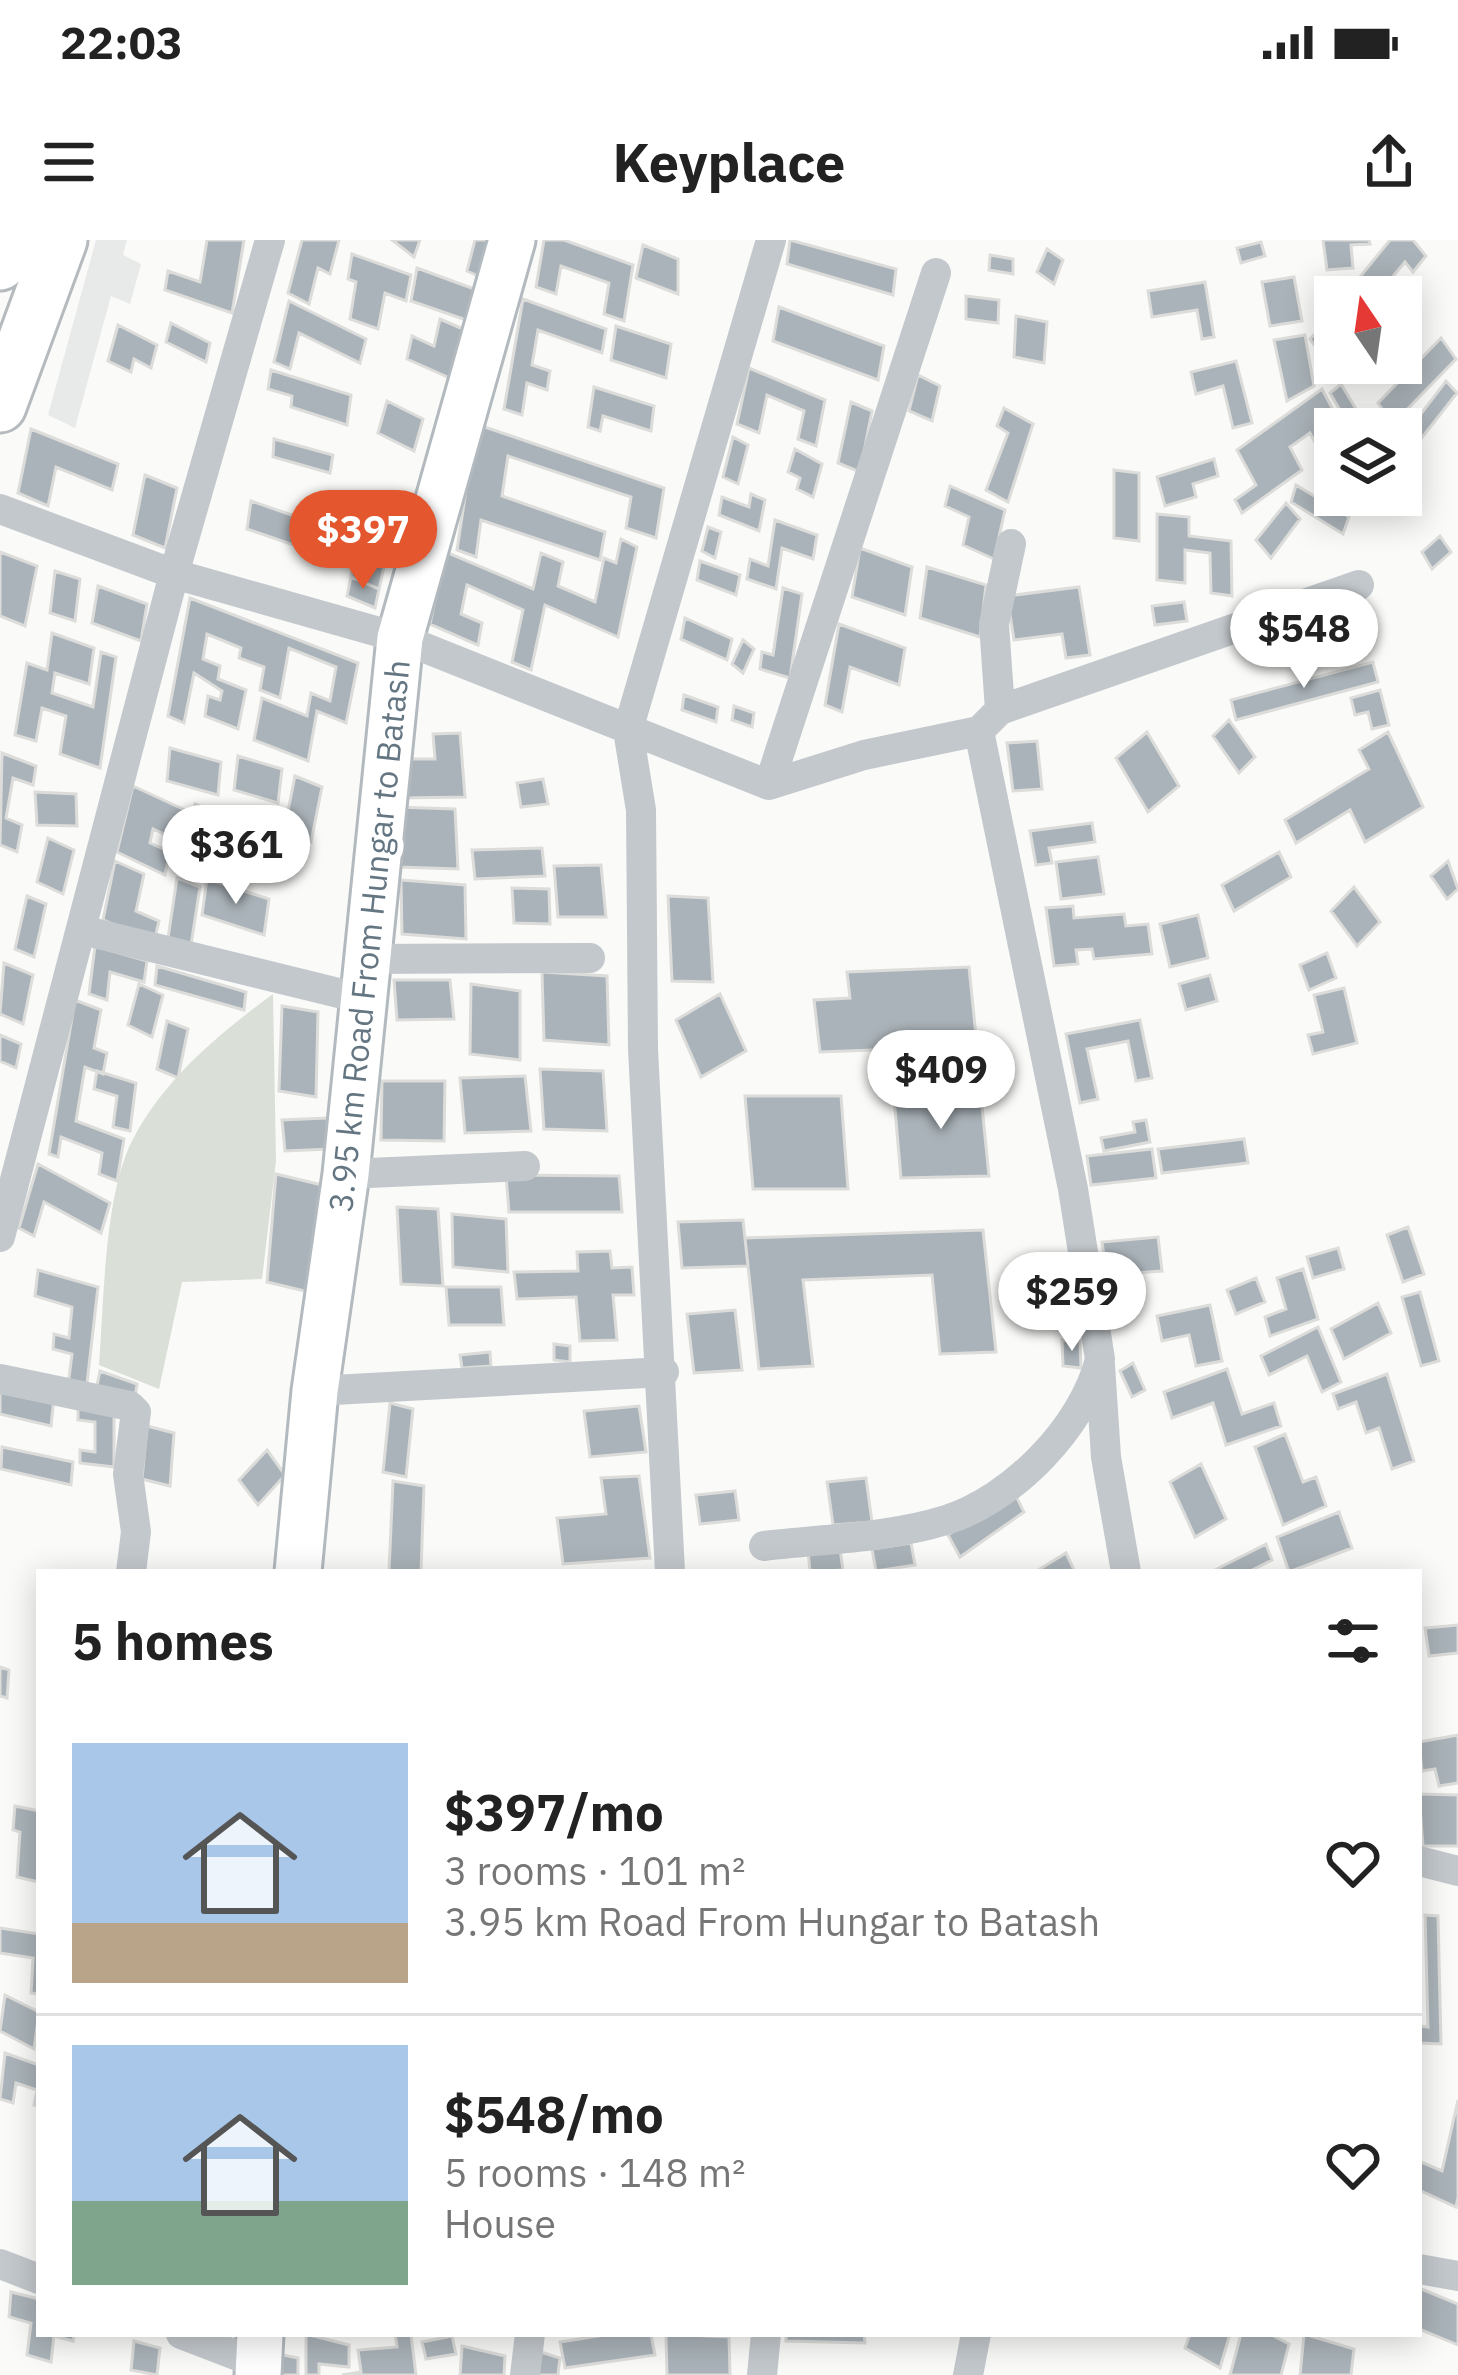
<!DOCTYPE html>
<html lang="en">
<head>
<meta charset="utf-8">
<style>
	body { margin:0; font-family:"IBM Plex Sans",sans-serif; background:#f6f6f6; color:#222; height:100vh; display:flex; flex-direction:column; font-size:45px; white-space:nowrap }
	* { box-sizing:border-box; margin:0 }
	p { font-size:39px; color:#767676 }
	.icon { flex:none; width:66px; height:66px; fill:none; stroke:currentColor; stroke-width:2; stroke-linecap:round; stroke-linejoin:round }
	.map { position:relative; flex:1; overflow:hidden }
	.panel { position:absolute; left:36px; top:1329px; width:1386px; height:768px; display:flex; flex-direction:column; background:#fff; border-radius:0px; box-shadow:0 6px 30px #0003 }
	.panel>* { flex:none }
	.needle { width:78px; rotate:347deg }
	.tools { position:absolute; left:1314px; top:36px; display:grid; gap:24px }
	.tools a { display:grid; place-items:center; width:108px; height:108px; border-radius:0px; background:#fff; box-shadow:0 6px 30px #0003; font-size:60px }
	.price { position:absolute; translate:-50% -102px; padding:0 27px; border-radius:42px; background:#fff; color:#222; font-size:39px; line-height:78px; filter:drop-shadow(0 3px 6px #0008) }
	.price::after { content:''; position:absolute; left:50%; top:72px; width:36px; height:27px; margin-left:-18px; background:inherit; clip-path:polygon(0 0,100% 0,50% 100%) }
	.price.selected { background:#e4572e; color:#fff }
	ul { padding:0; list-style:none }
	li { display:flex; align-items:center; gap:36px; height:300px; padding:0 36px }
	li+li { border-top:3px solid #e0e0e0 }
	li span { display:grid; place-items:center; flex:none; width:336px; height:240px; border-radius:0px; color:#555 }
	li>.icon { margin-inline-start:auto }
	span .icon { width:144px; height:144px; fill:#fffc; stroke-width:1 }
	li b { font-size:51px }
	h2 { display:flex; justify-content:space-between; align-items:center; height:144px; padding:0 36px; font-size:51px }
	.status { display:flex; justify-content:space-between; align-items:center; height:84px; padding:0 60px; background:#fff; direction:ltr }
	.status svg { height:33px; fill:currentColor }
	header { display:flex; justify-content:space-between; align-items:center; height:156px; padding:0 36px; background:#fff; font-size:54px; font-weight:800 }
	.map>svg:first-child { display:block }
	.built { fill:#e8e9e9 }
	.green { fill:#dadfd7 }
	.building { fill:#aab3b9; stroke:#dcdcda; stroke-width:3 }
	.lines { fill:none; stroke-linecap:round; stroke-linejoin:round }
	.secondary-casing { stroke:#b3babf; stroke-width:51 }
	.primary-casing { stroke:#b5babe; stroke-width:57 }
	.street { stroke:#c3c8cc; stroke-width:30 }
	.secondary { stroke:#fff; stroke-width:45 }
	.primary { stroke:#fff; stroke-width:51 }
	.labels { text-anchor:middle; stroke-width:12; stroke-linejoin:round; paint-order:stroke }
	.street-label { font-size:33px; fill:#657683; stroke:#fff }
</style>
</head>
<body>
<div class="status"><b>22:03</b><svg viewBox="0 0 49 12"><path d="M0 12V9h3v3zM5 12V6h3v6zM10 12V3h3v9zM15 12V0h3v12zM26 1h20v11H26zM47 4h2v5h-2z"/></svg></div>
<header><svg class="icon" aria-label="menu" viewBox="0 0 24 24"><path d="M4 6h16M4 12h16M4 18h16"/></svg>Keyplace<svg class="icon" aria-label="share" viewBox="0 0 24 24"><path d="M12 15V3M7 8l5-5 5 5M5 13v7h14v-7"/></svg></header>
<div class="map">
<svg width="1458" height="2135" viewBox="0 0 1458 2135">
	<rect width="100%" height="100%" fill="#fafaf8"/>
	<path class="built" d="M96 0H127L123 15 141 24 130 64 111 56 75 188 48 175Z"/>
	<path class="green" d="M273 754 276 921 262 1039 182 1042 159 1149 99 1125C104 1062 104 954 133 899 165 838 219 794 273 754Z"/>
	<path class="building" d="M207 0H244L232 73 165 50 168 31 200 42Z
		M302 0H339L330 34 318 28 309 64 288 53Z
		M392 0H420L414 17Z
		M475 0H496L487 40 467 31Z
		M544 0H564L633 25 624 81 604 74 609 43 561 26 556 54 536 47Z
		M790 0 896 29 893 55 787 24Z
		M1323 0H1369L1370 4 1351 5 1353 28 1327 30Z
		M1390 0H1413L1426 16 1413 32 1405 22 1376 57H1367L1355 43Z
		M1261 2 1265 16 1241 23 1237 8Z
		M643 5 678 19V54L636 38Z
		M1047 9 1063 20 1054 44 1037 32Z
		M352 14 411 35 406 61 385 53 378 89 350 79 356 42 348 39Z
		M990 15 1013 19V34L989 30Z
		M417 28 477 50 472 82 411 61Z
		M1294 37 1302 81 1270 86 1262 42Z
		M1205 42 1214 97 1202 99 1197 70 1152 77 1148 51Z
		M966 56 999 60 998 83 966 79Z
		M523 59 606 89 602 113 538 90 532 125 550 131 547 150 527 143 522 175 504 169Z
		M289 61 366 99 360 123 299 93 290 129 274 122Z
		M779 67 884 106 878 140 773 101Z
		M1335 74V119L1328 125 1310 99Z
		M1016 76 1047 82 1044 123 1014 117Z
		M440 79 463 89 452 139 407 119 412 96 434 106Z
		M171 83 210 103 206 122 166 102Z
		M118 85 157 105 151 128 134 119 131 132 108 121Z
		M616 86 671 104 666 138 611 120Z
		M1305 95 1314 146 1287 161 1274 100Z
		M1441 98 1456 119 1393 184 1378 163Z
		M1236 121 1252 183 1233 188 1223 146 1196 154 1191 132Z
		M749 128 825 160 816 206 798 199 804 171 767 155 759 193 737 184Z
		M271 130 351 155 347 185 291 167 292 156 268 149Z
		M918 135 940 146 932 181 909 171Z
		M1446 141 1457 153 1409 214 1397 189 1404 180 1411 187Z
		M1341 144 1362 179 1351 189 1330 153Z
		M594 147 654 166 651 191 603 176 600 191 588 187Z
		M1322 149 1343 189H1335V199L1319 210 1310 193 1290 207 1302 230 1242 273 1235 260 1256 245 1237 210Z
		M387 161 423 179 414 211 378 193Z
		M851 162 872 171 860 232 838 223Z
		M1004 168 1033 184 1008 262 986 250 1008 193 997 186Z
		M476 184 664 248 656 298 626 288 631 257 508 216 502 256 605 292 600 320 481 280 476 317 457 310Z
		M31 189 118 224 112 250 56 227 48 266 18 253Z
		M733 197 748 205 738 244 723 237Z
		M274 199 333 215 330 233 273 217Z
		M795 209 822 224 813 257 797 249 800 238 788 232Z
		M1214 219 1218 236 1193 244 1196 257 1165 266 1157 237Z
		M1114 230 1139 233V301L1114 298Z
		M145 235 177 248 165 308 133 295Z
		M1296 245 1349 277 1343 294 1291 262Z
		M950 246 1005 270 994 319 963 305 969 277 945 266Z
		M751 254 765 260 759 291 719 275 722 257 749 267Z
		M251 261 315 283 311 311 247 289Z
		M1286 263 1300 279 1271 318 1256 300Z
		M1157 274 1189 277V296L1231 301 1232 356 1211 353 1210 313 1185 310V343L1157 340Z
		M775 280 817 295 813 319 782 308 776 349 747 339 750 319 768 326Z
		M327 284 389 305 379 349 351 337 352 326 323 316Z
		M708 287 721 292 715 318 702 311Z
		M1440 296 1451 312 1432 329 1422 312Z
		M621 299 637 307 618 397 545 365 531 430 512 422 523 370 467 345 461 374 482 383 478 405 430 384 446 312 533 349 541 313 563 322 558 346 595 362 604 318 616 323Z
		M860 308 912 327 905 375 852 357Z
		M0 312 37 326 25 386 0 376Z
		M700 321 740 335 736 355 697 340Z
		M927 327 986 345 980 397 920 378Z
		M55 331 80 339 75 381 50 373Z
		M351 337 379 349 375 368 347 356Z
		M98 346 147 364 141 401 92 383Z
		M1079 347 1090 415 1066 418 1062 394 1014 400 1007 356Z
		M783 348 802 354 790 438 760 429 762 412 773 415Z
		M190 358 358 423 346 483 317 471 308 521 254 500 262 458 307 476 311 453 330 461 336 427 289 408 280 458 260 450 264 427 239 418 241 408 207 394 203 419 220 426 218 439 246 450 238 489 205 476 208 456 220 460 222 451 194 433 184 483 168 476Z
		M1184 362 1187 381 1155 385 1152 366Z
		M685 378 732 399 727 420 681 399Z
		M839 384 905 408 899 445 850 427 842 472 825 465Z
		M52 393 94 408 89 444 55 433 52 453 93 467 101 412 116 417 100 528 60 514 66 476 42 468 36 501 15 495 27 423 47 430Z
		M743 400 754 409 743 433 732 424Z
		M1373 422 1378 442 1236 480 1231 460Z
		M1380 450 1389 485 1372 489 1368 472 1355 475 1351 458Z
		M684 455 718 467 716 482 682 470Z
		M734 466 754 473 752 487 732 480Z
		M1229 480 1255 517 1239 533 1213 496Z
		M1147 492 1179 546 1148 572 1116 518Z
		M1388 492 1423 567 1365 602 1350 570 1296 603 1285 580 1369 529 1359 510Z
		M460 493 465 557 402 558 398 519H435L433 494Z
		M1037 501 1042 549 1013 551 1007 503Z
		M170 508 221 522 218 555 167 541Z
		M2 513 36 526 33 545 13 538 6 578 22 585 17 612 0 605Z
		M238 516 282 529 278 563 234 550Z
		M295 536 322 547 311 602 284 591Z
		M543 539 548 564 521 567 517 543Z
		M133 546 187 571 179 601 153 589 150 603 170 612 165 635 117 612Z
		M35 552 76 554 77 586 37 585Z
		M195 564 281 598 275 626 214 602 206 642 182 633Z
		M395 567 455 569 458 629 399 627Z
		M1092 583 1095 602 1049 608 1052 623 1036 625 1030 591Z
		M48 598 74 610 63 654 37 642Z
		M542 608 545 636 475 639 472 610Z
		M1279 612 1291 637 1234 671 1222 645Z
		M1098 617 1104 654 1061 659 1056 622Z
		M115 621 144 634 136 671 159 681 154 702 103 680Z
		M1448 621 1458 649 1447 659 1431 636Z
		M601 625 606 677H558L554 626Z
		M177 638 200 647 191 705 168 698Z
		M207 639 269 659 264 695 202 675Z
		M401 640 465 645 466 699 402 694Z
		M1354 647 1380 682 1357 706 1331 671Z
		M512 648 549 649 550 684 514 683Z
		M27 656 46 664 34 717 15 709Z
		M668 656 708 658 713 742 672 741Z
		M1073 666 1074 678 1124 674 1126 686 1148 684 1152 714 1094 719 1092 709 1076 710 1078 724 1054 726 1046 668Z
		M1198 675 1208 718 1170 727 1160 684Z
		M95 706 147 721 144 742 110 732 107 760 89 754Z
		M1327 713 1336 738 1309 750 1300 725Z
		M4 723 33 735 23 784 0 774Z
		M157 726 246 752 244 770 155 745Z
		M969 727 977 806 820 812 814 760 850 758 847 732Z
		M542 732 607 736 609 805 544 800Z
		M1210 735 1217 761 1186 770 1179 744Z
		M394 740H450L454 779 397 780Z
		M139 744 163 755 152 797 128 785Z
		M471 744 520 751V820L470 814Z
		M1344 748 1357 803 1313 814 1308 795 1323 792 1314 755Z
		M720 754 746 811 701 837 676 780Z
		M75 760 101 770 94 808 107 813 103 834 85 827 76 881 124 899 117 941 99 934 102 913 61 897 58 917 49 914Z
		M282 766 318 772 316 857 279 851Z
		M1140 780 1152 838 1136 841 1128 801 1087 809 1098 859 1080 863 1066 794Z
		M167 781 188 789 178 838 157 829Z
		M0 795 21 804 16 828 0 821Z
		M540 829 603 831 607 891 544 889Z
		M97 831 136 843 130 891 113 887 117 856 94 849Z
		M525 836 531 891 465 893 460 838Z
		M382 841H445L444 901 381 900Z
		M980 846 989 936 901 938 893 847Z
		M745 856H841L848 949H753Z
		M327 878 330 909 285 911 282 880Z
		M1146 880 1150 902 1104 911 1101 898 1135 892 1133 882Z
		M1244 899 1248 923 1162 933 1158 909Z
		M1152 909 1156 938 1091 945 1087 916Z
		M38 924 110 963 101 993 44 962 34 996 19 988Z
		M276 934 322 945 313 1053 267 1042Z
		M506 935 619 936 622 972H509Z
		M397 967 438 969 443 1046 401 1044Z
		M452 974 506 979 508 1032 453 1027Z
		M743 980 748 1026 682 1028 678 982Z
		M1408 987 1424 1034 1403 1042 1387 995Z
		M983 990 996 1112 940 1114 932 1035 803 1040 813 1126 759 1129 745 998Z
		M1158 997 1162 1031 1107 1035 1102 1002Z
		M1338 1008 1344 1029 1313 1038 1307 1017Z
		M610 1011 612 1028 632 1027 634 1055H613L617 1100 580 1101 576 1057 517 1059 514 1032 578 1031 577 1012Z
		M1303 1029 1318 1079 1270 1096 1265 1077 1286 1069 1277 1038Z
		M38 1030 98 1047 86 1152 68 1146 72 1114 53 1109 54 1094 69 1098 72 1067 35 1056Z
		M1256 1038 1265 1062 1236 1074 1227 1050Z
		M446 1047H501L504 1085H449Z
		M1420 1052 1439 1121 1421 1126 1402 1057Z
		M1378 1063 1391 1093 1344 1119 1331 1089Z
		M1210 1065 1222 1121 1196 1126 1189 1095 1162 1101 1157 1076Z
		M735 1070 742 1130 694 1133 687 1074Z
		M1318 1087 1341 1142 1322 1152 1307 1116 1269 1135 1261 1116Z
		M1062 1100 1080 1101 1081 1128 1063 1126Z
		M554 1104 570 1106V1122L554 1120Z
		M490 1112 491 1126 462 1128 460 1115Z
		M1133 1123 1145 1150 1132 1157 1120 1131Z
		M1227 1129 1242 1174 1274 1163 1281 1186 1226 1205 1213 1163 1172 1178 1164 1152Z
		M100 1131 137 1144 134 1164 96 1151Z
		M1387 1134 1414 1221 1392 1229 1379 1188 1366 1193 1356 1162 1338 1169 1333 1154Z
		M0 1145 54 1158 51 1186 0 1174Z
		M390 1163 413 1169 406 1237 383 1232Z
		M78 1164 114 1168V1227L80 1223V1210L95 1212V1182L78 1180Z
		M639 1166 646 1212 590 1217 584 1171Z
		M147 1186 174 1193 170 1246 142 1239Z
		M1285 1194 1303 1242 1316 1237 1326 1266 1283 1285 1255 1207Z
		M2 1207 73 1222 71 1245 1 1229Z
		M267 1210 285 1235 258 1265 239 1240Z
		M1201 1224 1226 1279 1195 1297 1170 1242Z
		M639 1236 650 1318 563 1324 557 1278 606 1274 601 1238Z
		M866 1238 872 1282 833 1285 827 1242Z
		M393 1241 424 1246 421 1332H389Z
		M1013 1250 1024 1272 960 1317 948 1295Z
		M735 1251 739 1280 700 1284 696 1255Z
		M1339 1272 1352 1308 1289 1332 1277 1297Z
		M911 1303 915 1325 876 1331 872 1309Z
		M1266 1304 1272 1320 1248 1332H1211Z
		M840 1309 843 1330 810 1332 808 1311Z
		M1066 1313 1075 1332H1035Z
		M1458 1385V1413L1429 1416 1425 1388Z
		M0 1427 9 1430 7 1458 0 1456Z
		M1458 1495V1543L1439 1546 1435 1529 1422 1531 1419 1502Z
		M1419 1554 1458 1555V1606H1423Z
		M15 1566 39 1571V1642L17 1637 20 1592 13 1590Z
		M1425 1675 1438 1676 1441 1804 1419 1803V1786L1428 1787Z
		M0 1688 39 1694V1754L31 1753 33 1718 0 1713Z
		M5 1755 39 1772 34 1809 0 1791Z
		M5 1813 39 1825V1867L34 1865 37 1850 16 1843 13 1863 0 1859Z
		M1458 1860V1957L1456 1967 1419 1950V1921L1442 1931Z
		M1419 2048 1458 2064V2105L1419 2089Z
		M11 2052 39 2059V2094H74L73 2101 54 2096 51 2122 27 2115 31 2083 9 2077Z
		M306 2094 349 2105V2127L319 2124V2135H306Z
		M395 2094H411L416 2135H342L361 2132 358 2110 397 2107Z
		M611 2094H651L655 2115 565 2128 560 2102Z
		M666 2094 729 2097 730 2135H667Z
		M786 2094H864L865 2103 786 2101Z
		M1190 2094H1230L1220 2128 1185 2108Z
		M1241 2094H1270L1289 2104 1281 2135H1230Z
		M1304 2094 1354 2109 1351 2135H1300Z
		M452 2096 456 2114 426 2119 422 2102Z
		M134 2101 160 2108 157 2135 131 2130Z
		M462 2106 505 2116 504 2135H460Z
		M538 2111 560 2118 558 2135H536Z
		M274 2113 298 2118V2135H273Z"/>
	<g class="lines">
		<defs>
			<path id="secondary" d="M298 1332 315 1151 346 934 400 398 512 0
				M258 2135 260 2094"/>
			<path id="primary" d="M0 24 8 0
				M0 166 61 0"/>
		</defs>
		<use href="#secondary" class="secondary-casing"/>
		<use href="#primary" class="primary-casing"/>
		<path class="street" d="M0 269 174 334 400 398 769 545 864 515 979 491 1000 470 1359 345
			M1000 470 994 384 1011 304
			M769 545 936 33
			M82 690 363 759
			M364 719 590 718
			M346 934 525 926
			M0 997 174 334 270 0
			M1100 1125 1106 1217 1126 1332
			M0 1139 130 1166 136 1172 128 1234 136 1292 131 1332
			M315 1151 664 1132
			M764 1306C823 1299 888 1298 946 1280 1012 1260 1084 1186 1100 1119L1073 949 979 491
			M670 1332 643 809 641 570 628 490 771 0
			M1419 1621 1458 1631
			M0 2024 39 2039
			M1419 2029 1458 2036
			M181 2094 259 2124
			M525 2135 530 2094
			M762 2135 766 2094
			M968 2135 976 2094"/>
		<use href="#secondary" class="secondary"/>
		<use href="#primary" class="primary"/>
	</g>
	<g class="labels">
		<g class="street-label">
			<text transform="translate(369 696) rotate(-84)" y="12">3.95 km Road From Hungar to Batash</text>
		</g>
	</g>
</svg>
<div class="tools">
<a><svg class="needle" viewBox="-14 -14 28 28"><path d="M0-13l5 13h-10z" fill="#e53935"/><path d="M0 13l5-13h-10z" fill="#767676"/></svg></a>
<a><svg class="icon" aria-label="layers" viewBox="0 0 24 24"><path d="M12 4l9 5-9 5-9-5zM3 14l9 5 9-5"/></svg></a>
</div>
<b class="price selected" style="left:363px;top:352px">$397</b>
<b class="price" style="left:1304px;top:451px">$548</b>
<b class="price" style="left:236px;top:667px">$361</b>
<b class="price" style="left:941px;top:892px">$409</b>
<b class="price" style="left:1072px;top:1114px">$259</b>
<section class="panel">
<h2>5 homes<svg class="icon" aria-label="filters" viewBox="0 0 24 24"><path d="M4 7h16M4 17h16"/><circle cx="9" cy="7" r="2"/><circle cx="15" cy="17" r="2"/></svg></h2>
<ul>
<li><span style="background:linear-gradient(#a9c7e8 75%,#b9a48a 0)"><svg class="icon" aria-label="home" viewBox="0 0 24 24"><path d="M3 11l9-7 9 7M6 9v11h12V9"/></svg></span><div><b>$397/mo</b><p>3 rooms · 101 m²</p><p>3.95 km Road From Hungar to Batash</p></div><svg class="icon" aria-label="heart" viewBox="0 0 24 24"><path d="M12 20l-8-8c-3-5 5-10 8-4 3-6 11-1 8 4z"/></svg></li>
<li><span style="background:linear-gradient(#a9c7e8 65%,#7fa58c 0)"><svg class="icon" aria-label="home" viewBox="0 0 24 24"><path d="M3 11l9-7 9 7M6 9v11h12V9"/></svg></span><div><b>$548/mo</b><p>5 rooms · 148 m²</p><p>House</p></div><svg class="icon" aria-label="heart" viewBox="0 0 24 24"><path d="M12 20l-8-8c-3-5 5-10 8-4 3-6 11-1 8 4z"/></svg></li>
</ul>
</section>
</div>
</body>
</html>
